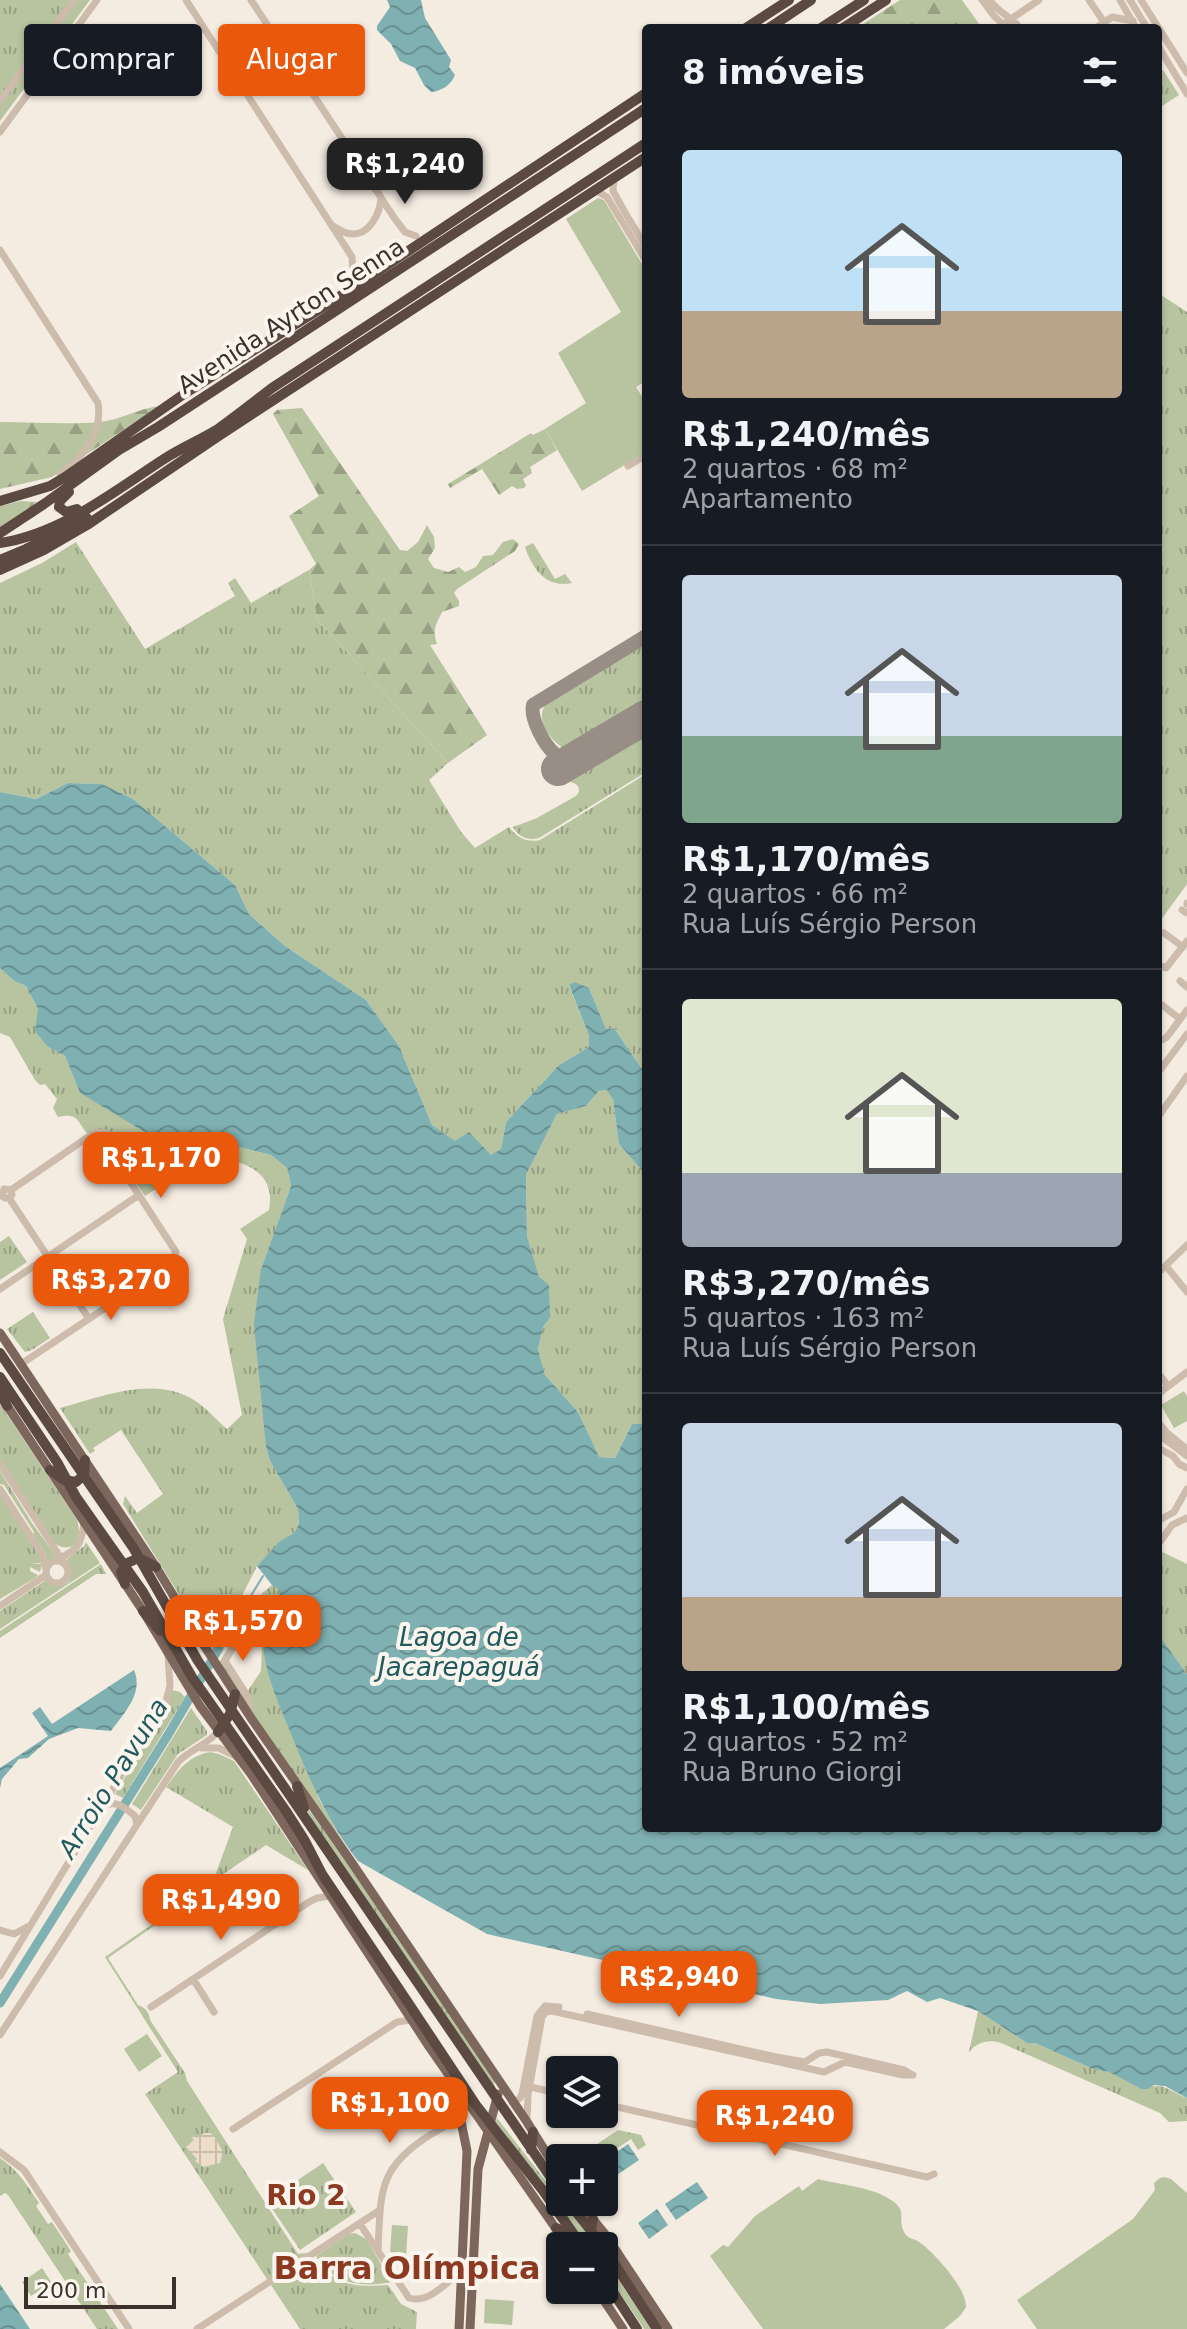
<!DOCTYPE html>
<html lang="pt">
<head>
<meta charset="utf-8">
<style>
	body { margin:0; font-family:"DejaVu Sans",sans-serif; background:#242831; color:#f1f3f6; height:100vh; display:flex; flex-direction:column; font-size:30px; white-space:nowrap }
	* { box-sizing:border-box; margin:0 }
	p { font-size:26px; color:#9ea1a6 }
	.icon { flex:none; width:44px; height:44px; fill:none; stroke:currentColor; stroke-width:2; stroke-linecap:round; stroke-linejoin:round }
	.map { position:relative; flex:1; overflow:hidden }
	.side { position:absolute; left:642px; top:24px; width:520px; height:1808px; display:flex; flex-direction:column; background:#171b24; border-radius:8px; box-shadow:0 2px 6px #0004 }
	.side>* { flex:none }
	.top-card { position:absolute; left:24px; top:24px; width:498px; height:72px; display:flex; gap:16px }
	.fabs { position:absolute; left:546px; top:2056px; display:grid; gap:16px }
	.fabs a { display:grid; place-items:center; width:72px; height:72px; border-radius:8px; background:#171b24; box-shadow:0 2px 6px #0004; font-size:40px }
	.scale { position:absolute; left:24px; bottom:20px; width:152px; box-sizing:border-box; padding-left:8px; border:4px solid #3b302b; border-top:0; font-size:22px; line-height:28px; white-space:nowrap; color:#3b302b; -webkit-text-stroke:6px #fbf5ee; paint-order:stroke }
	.price { position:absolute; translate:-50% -68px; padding:0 18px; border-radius:16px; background:#ea580c; color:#fff; font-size:26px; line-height:52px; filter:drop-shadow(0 2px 4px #0008) }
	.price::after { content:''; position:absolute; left:50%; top:48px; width:24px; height:18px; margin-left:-12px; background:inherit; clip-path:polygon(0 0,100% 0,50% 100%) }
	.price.active { background:#222; color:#fff }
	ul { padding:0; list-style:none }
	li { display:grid; align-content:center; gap:16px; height:424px; padding:0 40px }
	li+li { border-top:2px solid #363941 }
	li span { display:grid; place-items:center; height:248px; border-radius:8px; color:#555 }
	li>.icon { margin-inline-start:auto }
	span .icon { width:144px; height:144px; fill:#fffc; stroke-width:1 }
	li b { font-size:34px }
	h2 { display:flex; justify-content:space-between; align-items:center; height:96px; padding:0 40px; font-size:34px }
	.tag { padding:0 28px; border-radius:8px; background:#171b24; box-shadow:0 2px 6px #0004; font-size:28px; line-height:72px }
	.tag.active { background:#ea580c; color:#fff }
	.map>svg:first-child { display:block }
	.grass { fill:url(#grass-tufts); fill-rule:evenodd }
	.forest { fill:url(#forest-firs) }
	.pitch { fill:#b8c4a0 }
	.plaza { fill:url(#plaza-grid) }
	.water { fill:url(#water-waves) }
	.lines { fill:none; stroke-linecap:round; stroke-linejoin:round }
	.stream { stroke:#7fb0b2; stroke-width:2 }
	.river { stroke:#7fb0b2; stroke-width:9 }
	.taxiway { stroke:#988e86; stroke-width:14 }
	.runway { stroke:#988e86; stroke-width:34 }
	.minor { stroke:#cdbbac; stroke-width:7 }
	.major { stroke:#7d675c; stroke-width:9 }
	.highway { stroke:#5c4a42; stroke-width:10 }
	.labels { text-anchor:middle; stroke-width:8; stroke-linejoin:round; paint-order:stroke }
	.street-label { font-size:24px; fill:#3b302b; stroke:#fbf5ee }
	.water-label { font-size:26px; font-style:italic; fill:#1f5a5e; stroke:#fbf5ee }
	.quarter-label { font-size:28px; font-weight:bold; fill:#8c3b22; stroke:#fbf5ee }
	.district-label { font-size:32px; font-weight:bold; fill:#8c3b22; stroke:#fbf5ee }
</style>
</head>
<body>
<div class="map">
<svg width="1187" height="2329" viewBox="0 0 1187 2329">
	<defs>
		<pattern id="grass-tufts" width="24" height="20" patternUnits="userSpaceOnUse" patternTransform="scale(2)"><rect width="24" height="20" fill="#b8c4a0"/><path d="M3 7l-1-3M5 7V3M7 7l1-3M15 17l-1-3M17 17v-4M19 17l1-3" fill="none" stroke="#97a083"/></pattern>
		<pattern id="forest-firs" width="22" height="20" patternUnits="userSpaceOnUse" patternTransform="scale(2)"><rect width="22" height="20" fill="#b8c4a0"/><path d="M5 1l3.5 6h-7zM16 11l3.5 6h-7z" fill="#97a083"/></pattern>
		<pattern id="plaza-grid" width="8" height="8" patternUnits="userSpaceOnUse" patternTransform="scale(2)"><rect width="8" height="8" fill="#ecdcc8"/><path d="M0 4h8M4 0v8" fill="none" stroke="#cbbdac"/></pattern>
		<pattern id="water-waves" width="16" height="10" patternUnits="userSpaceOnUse" patternTransform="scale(2)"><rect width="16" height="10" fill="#7fb0b2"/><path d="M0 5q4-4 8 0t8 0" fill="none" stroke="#699091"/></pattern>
	</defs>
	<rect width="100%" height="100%" fill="#f4ebe1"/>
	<path class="grass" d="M0 0H90L0 121Z
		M1163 70 1179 95 1159 108 1158 73Z
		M1158 293 1187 312V884L1158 924Z
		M76 542 145 649 235 596 228 583 235 578 251 603 309 570 317 619 448 763 429 780 461 832 475 848 509 827C518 838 526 843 540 840L646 774V1075L614 1028 606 1029 589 988 569 986 589 1036V1047L559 1065 506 1122 501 1149 492 1155 455 1142 432 1125 399 1046 366 1000 285 946 249 914 235 885 133 799 101 784 68 783 36 799 0 792V583L42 563Z
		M533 543 555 579 565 574 572 583C546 588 533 570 525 547Z
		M646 644V701L574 744 562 747C548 738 534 716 547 703Z
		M646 733V772L539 838C528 841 519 837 513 827L537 818 576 796 579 792C580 783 571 782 566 781Z
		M0 968 14 981 26 986 38 1009 48 1047 65 1056 80 1093 173 1139 227 1144 271 1155 287 1168 291 1186 261 1269 266 1447 270 1461 298 1509 299 1524 294 1533 279 1543 257 1566 214 1651 123 1504 125 1496 137 1513 163 1494 121 1430 93 1448 95 1451 90 1454 60 1408C102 1397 153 1375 194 1400 207 1408 216 1420 227 1429L242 1415 223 1319 247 1239 240 1229 269 1210C279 1156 214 1158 176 1152L171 1179 145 1196 106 1139 99 1135H89C76 1122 80 1112 58 1117L53 1108 57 1099 45 1084 40 1085 35 1080 10 1037 0 1033Z
		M608 1090 613 1100 619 1144 646 1175V1424H632L615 1458 598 1457 578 1412 545 1375 538 1349 543 1327 550 1318 527 1236 526 1175 557 1114 586 1106 599 1091Z
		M9 1236 27 1262 0 1280V1242Z
		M33 1312 50 1338 32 1350 25 1352 7 1329Z
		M0 1404 77 1520C83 1538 75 1555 55 1544L0 1460Z
		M0 1471 32 1523 58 1559 47 1562 46 1554 33 1534 34 1532 4 1485 0 1484Z
		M0 1495 39 1553 42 1563 31 1564H42L40 1572 30 1567V1571L38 1575 35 1578 0 1599Z
		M86 1542 100 1563 0 1629V1611L46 1580C54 1585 62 1588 69 1581L71 1570 66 1560 84 1546Z
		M1158 1550 1187 1564V1674L1158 1636Z
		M101 1564 106 1574H96L0 1638V1631Z
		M272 1585 280 1589V1601L266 1621 318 1797 344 1844 324 1820 219 1663 258 1597ZM260 1598 264 1599 261 1671 245 1695 222 1661Z
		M172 1690 180 1692 185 1697 123 1798 115 1794 165 1711Z
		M191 1708 207 1731V1735L178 1754 141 1810 132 1804Z
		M210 1752 219 1754 234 1761 308 1870 266 1845 213 1881 233 1827 166 1787C179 1770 188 1756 210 1752Z
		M305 1805 347 1859 494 2081 495 2090 315 1826Z
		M195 1894 197 1896 108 1958 138 2005C146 2008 149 2012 150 2020L185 2073 187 2081 298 2254 309 2253C335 2284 348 2288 388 2285L401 2304 417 2312 416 2329H300L145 2094 178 2072 105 1957Z
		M978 2011 1027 2043H1035L1093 2069 1109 2072 1141 2089C1164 2081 1167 2090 1187 2098V2121L1169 2122 1160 2113 1001 2043C989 2039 977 2042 969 2052Z
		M497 2118C527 2157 557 2195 586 2233L581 2236 496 2122Z
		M618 2130 641 2135 646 2145 638 2150 631 2139 603 2158H576Z
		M0 2158C18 2170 27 2185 39 2203L36 2206 48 2224 52 2222 71 2251 68 2254 118 2329H97L8 2195 5 2193 0 2196Z
		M323 2163 356 2212 300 2250 267 2201Z
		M355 2233 366 2239 392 2282C362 2288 332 2284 316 2256L349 2234Z
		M604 2258 651 2329H644L604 2269Z"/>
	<path class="forest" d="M900 0H962L982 28H857Z
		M160 406 52 477 0 489V422C33 422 67 425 100 422 121 420 139 408 160 406Z
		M302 408 400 550 407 551 418 542 427 525 434 537 435 548 428 559 434 568 448 572 459 567 465 572 476 567 483 556 493 555 503 542 513 539 519 544 515 551 457 589 454 593 459 601V606L442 612C436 625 432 629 437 644L430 645 487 735 448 763 317 619 309 570 316 564 289 516 319 496 273 414 277 410Z
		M545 429 557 450 530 467 532 473 523 479 526 485 524 488 517 489 512 486 499 495 482 469 450 488 448 484 531 433 533 435Z
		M21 501 37 502 0 533V506Z"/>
	<path class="pitch" d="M598 198 604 200 646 271V381L636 387 646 403V452L582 491 545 429 586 403 558 353 621 312 566 219Z
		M1184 1391 1187 1396V1421L1174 1428 1161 1405Z
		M147 2034 162 2056 139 2072 124 2049Z
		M1165 2177 1171 2179 1187 2193V2329H1037L1017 2300 1133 2219 1155 2190 1154 2183 1160 2178Z
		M818 2179C838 2184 869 2187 886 2197 911 2211 896 2216 904 2232 907 2239 914 2238 919 2242 934 2252 967 2289 966 2307L960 2316 944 2329H763L710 2256 723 2245 728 2247 755 2216 799 2186 802 2191Z
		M392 2225 408 2226 406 2256 390 2252Z
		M42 2268 52 2283 31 2296 22 2282Z
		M485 2299 514 2301 512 2325 484 2323Z"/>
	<path class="plaza" d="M204 2133H210L214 2136 222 2150V2155L220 2163 203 2167 195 2161 197 2159 186 2147 194 2140 191 2136 193 2135 197 2138Z"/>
	<path class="water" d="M387 0H421L425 18 451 60 449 67 455 75C451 85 442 91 431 92L424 85 415 68 400 61 391 44 377 30V26L390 7Z
		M68 783 102 784 133 799 235 885 249 914 285 946 366 1000 399 1046 432 1125 455 1141 469 1132 491 1155 501 1149 506 1122 559 1065 589 1047V1036L569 985 575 982 589 988 606 1029 614 1028 646 1075V1175L619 1144 613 1100 607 1090 599 1091 586 1106 557 1114 526 1175 527 1236 539 1277 549 1285 550 1318 543 1327 538 1349 545 1375 578 1412 599 1457 615 1458 632 1424H646V1828H1158V1636L1160 1637 1187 1674V2098L1165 2086 1154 2085 1148 2089H1141L1109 2072 1093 2069 1035 2043H1027L978 2011 940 1998 927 2002 907 1991 888 2000 820 2004 776 1999 487 1934 358 1861C326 1820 306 1771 287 1724 276 1697 264 1670 263 1641 263 1621 280 1609 280 1590L272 1585 257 1566 279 1542 294 1533 299 1524 298 1509 270 1461 266 1447 254 1324 261 1269 291 1186 287 1168 271 1155 227 1144 173 1139 143 1131 80 1093 65 1056 48 1047 35 1031 38 1009 26 986 14 981 0 968V792L36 799Z
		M134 1670C144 1693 124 1713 111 1731L78 1728 49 1739 28 1758 19 1759 2 1779 0 1788V1768L48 1736 32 1713 40 1707 52 1724Z
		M628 2144 639 2160 608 2181 604 2176V2161Z
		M697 2182 708 2198 676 2220 665 2204Z
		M657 2209 668 2225 649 2239 638 2223Z
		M0 2284 30 2329H0Z"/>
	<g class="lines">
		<path class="stream" d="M219 1648 263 1576"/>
		<path class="river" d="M0 2003 168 1735 219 1648"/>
		<path class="taxiway" d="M575 759C568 758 561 758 555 754 544 745 530 718 533 705L646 636"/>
		<path class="runway" d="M558 769 646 717"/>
		<path class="minor" d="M186 0 352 257 353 275 342 292
			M251 0 395 219 405 232 416 236
			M982 0 994 16 1007 28
			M990 0C999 14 1011 16 1020 28
			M1089 0 1104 22
			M1120 0 1136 28
			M1130 0 1147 28
			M1141 0 1187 73
			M1002 25 1039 0
			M1096 28 1112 17 1133 21
			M1158 46 1187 94
			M0 101 74 0
			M0 132 97 0
			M614 178 613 191 627 216
			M595 190 607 197 621 220
			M629 219 646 247
			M623 223 646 261
			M333 226C339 230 345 234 353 234 370 234 380 213 381 198
			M0 250 98 403C103 432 83 458 60 474
			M628 466 646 455
			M1187 903V904
			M1182 910 1187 913
			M1164 933 1183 947
			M1158 965 1166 968 1187 941
			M1180 981 1187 987
			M1162 1005 1180 1019
			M1158 1039 1162 1040 1167 1037 1187 1010
			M1158 1073 1187 1034
			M1158 1117 1187 1076
			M11 1190 94 1133 103 1132 110 1135 105 1143 176 1252 170 1265 21 1364
			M9 1198 12 1195 11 1190 4 1189 2 1196 5 1198H9L89 1319
			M1166 1266 1187 1292
			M1158 1273 1187 1245
			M0 1289 139 1195
			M1158 1373 1168 1386
			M1158 1394 1187 1372
			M1158 1422 1167 1433 1187 1449
			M1158 1434 1187 1456
			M1158 1448 1173 1456 1179 1464 1187 1468
			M0 1464 66 1566
			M0 1489 42 1554 46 1569
			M1158 1521 1174 1512 1187 1489
			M1158 1545 1172 1525 1187 1518
			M58 1559C78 1550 82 1544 84 1522
			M46 1572a11 11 0 1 1 22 0a11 11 0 1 1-22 0Z
			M0 1606 46 1575
			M251 1716 248 1697 225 1661 259 1603
			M202 1748H219L235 1756
			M103 1806C117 1800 124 1807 135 1816L137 1825
			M0 1930 14 1934 27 1927
			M0 1976 166 1701 170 1686 168 1655
			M193 1979 214 2012
			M151 2007 309 1902 317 1898 331 1896
			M587 2014 776 2057 805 2062 819 2053 827 2052 904 2070 911 2074
			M0 2035 178 1762C190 1750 206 1745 218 1732
			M527 2086 560 2094
			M513 2103 520 2098 522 2094 537 2016 545 2006 559 2007
			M604 2104 927 2177 934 2174
			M527 2121 528 2095 542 2017 546 2012 552 2011 824 2072 845 2062 903 2075H913
			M233 2129 397 2022 412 2020
			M0 2152 24 2170 129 2329
			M360 2224 409 2298C429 2304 447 2282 461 2271
			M378 2250C381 2193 377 2168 430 2135 442 2128 453 2123 458 2110
			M197 2329 380 2210"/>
		<path class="major" d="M0 1333 156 1567 198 1636 251 1718 348 1857 527 2122 560 2175
			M4 1401 143 1611 200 1706 251 1774 430 2048 568 2246
			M454 2087 467 2151 459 2329
			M579 2202 605 2234 668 2329
			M597 2290 623 2329
			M470 2329 478 2169 498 2094"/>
		<path class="highway" d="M746 28 789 0
			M769 28 811 0
			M821 28 864 0
			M843 28 886 0
			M69 492 60 501 59 507 66 512 77 509
			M0 501 50 486 65 477 184 394 339 297 646 93
			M0 533 44 504 119 450 158 427 646 108
			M0 543C61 534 113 492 164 459 181 448 200 440 218 429 236 416 254 402 272 388L646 143
			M0 560 26 549 87 518
			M0 570 44 550 87 525 220 435 646 157
			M0 1353 134 1549 198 1661 560 2191
			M0 1377 57 1462 76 1497 143 1592 192 1677 286 1811 305 1841 322 1874 407 2001 476 2105 544 2192 582 2246
			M0 1391 7 1406
			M50 1470 64 1480 76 1482 84 1475 85 1460
			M125 1584 121 1572 127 1563 139 1558 156 1567
			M143 1611 160 1631
			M218 1732 230 1714 235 1694
			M297 1786 304 1808
			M531 2150 533 2132
			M568 2202 603 2246
			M556 2228C566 2232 567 2241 579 2242L590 2235 593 2219
			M604 2248 657 2329
			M604 2278 637 2329"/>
	</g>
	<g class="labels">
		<g class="street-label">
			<text transform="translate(291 316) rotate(-33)" y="8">Avenida Ayrton Senna</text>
		</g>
		<g class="water-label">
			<text x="459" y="1646">Lagoa de<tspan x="459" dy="30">Jacarepaguá</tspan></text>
			<text transform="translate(113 1778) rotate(-58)" y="9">Arroio Pavuna</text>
		</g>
		<g class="quarter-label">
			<text x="306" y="2205">Rio 2</text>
		</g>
		<g class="district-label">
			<text x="407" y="2279">Barra Olímpica</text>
		</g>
	</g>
</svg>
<div class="fabs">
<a><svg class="icon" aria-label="layers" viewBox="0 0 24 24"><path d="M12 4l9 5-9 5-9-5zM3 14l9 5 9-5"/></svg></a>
<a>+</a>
<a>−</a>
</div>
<div class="scale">200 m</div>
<b class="price active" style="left:405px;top:206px">R$1,240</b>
<b class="price" style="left:161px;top:1200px">R$1,170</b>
<b class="price" style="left:111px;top:1322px">R$3,270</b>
<b class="price" style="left:243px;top:1663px">R$1,570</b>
<b class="price" style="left:221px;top:1942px">R$1,490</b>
<b class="price" style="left:679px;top:2019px">R$2,940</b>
<b class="price" style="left:390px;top:2145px">R$1,100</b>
<b class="price" style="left:775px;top:2158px">R$1,240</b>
<div class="top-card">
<a class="tag">Comprar</a>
<a class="tag active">Alugar</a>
</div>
<section class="side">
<h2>8 imóveis<svg class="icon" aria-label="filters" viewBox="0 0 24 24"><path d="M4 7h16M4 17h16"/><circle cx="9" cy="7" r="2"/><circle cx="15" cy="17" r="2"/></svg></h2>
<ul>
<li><span style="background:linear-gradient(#bfe0f5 65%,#b9a48a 0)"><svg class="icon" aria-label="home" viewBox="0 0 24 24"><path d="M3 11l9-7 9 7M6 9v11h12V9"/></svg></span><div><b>R$1,240/mês</b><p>2 quartos · 68 m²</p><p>Apartamento</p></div></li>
<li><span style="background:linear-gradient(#c9d6e8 65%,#7fa58c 0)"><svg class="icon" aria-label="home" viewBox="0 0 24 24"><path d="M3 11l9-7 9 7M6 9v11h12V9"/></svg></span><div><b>R$1,170/mês</b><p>2 quartos · 66 m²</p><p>Rua Luís Sérgio Person</p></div></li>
<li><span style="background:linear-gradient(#dfe7d0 70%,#9aa5b1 0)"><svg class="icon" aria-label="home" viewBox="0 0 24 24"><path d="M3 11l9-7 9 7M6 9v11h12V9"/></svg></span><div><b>R$3,270/mês</b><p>5 quartos · 163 m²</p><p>Rua Luís Sérgio Person</p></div></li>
<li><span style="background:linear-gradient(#c9d6e8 70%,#b9a48a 0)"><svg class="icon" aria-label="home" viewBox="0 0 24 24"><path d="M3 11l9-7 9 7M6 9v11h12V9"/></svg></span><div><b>R$1,100/mês</b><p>2 quartos · 52 m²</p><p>Rua Bruno Giorgi</p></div></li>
</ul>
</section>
</div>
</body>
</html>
